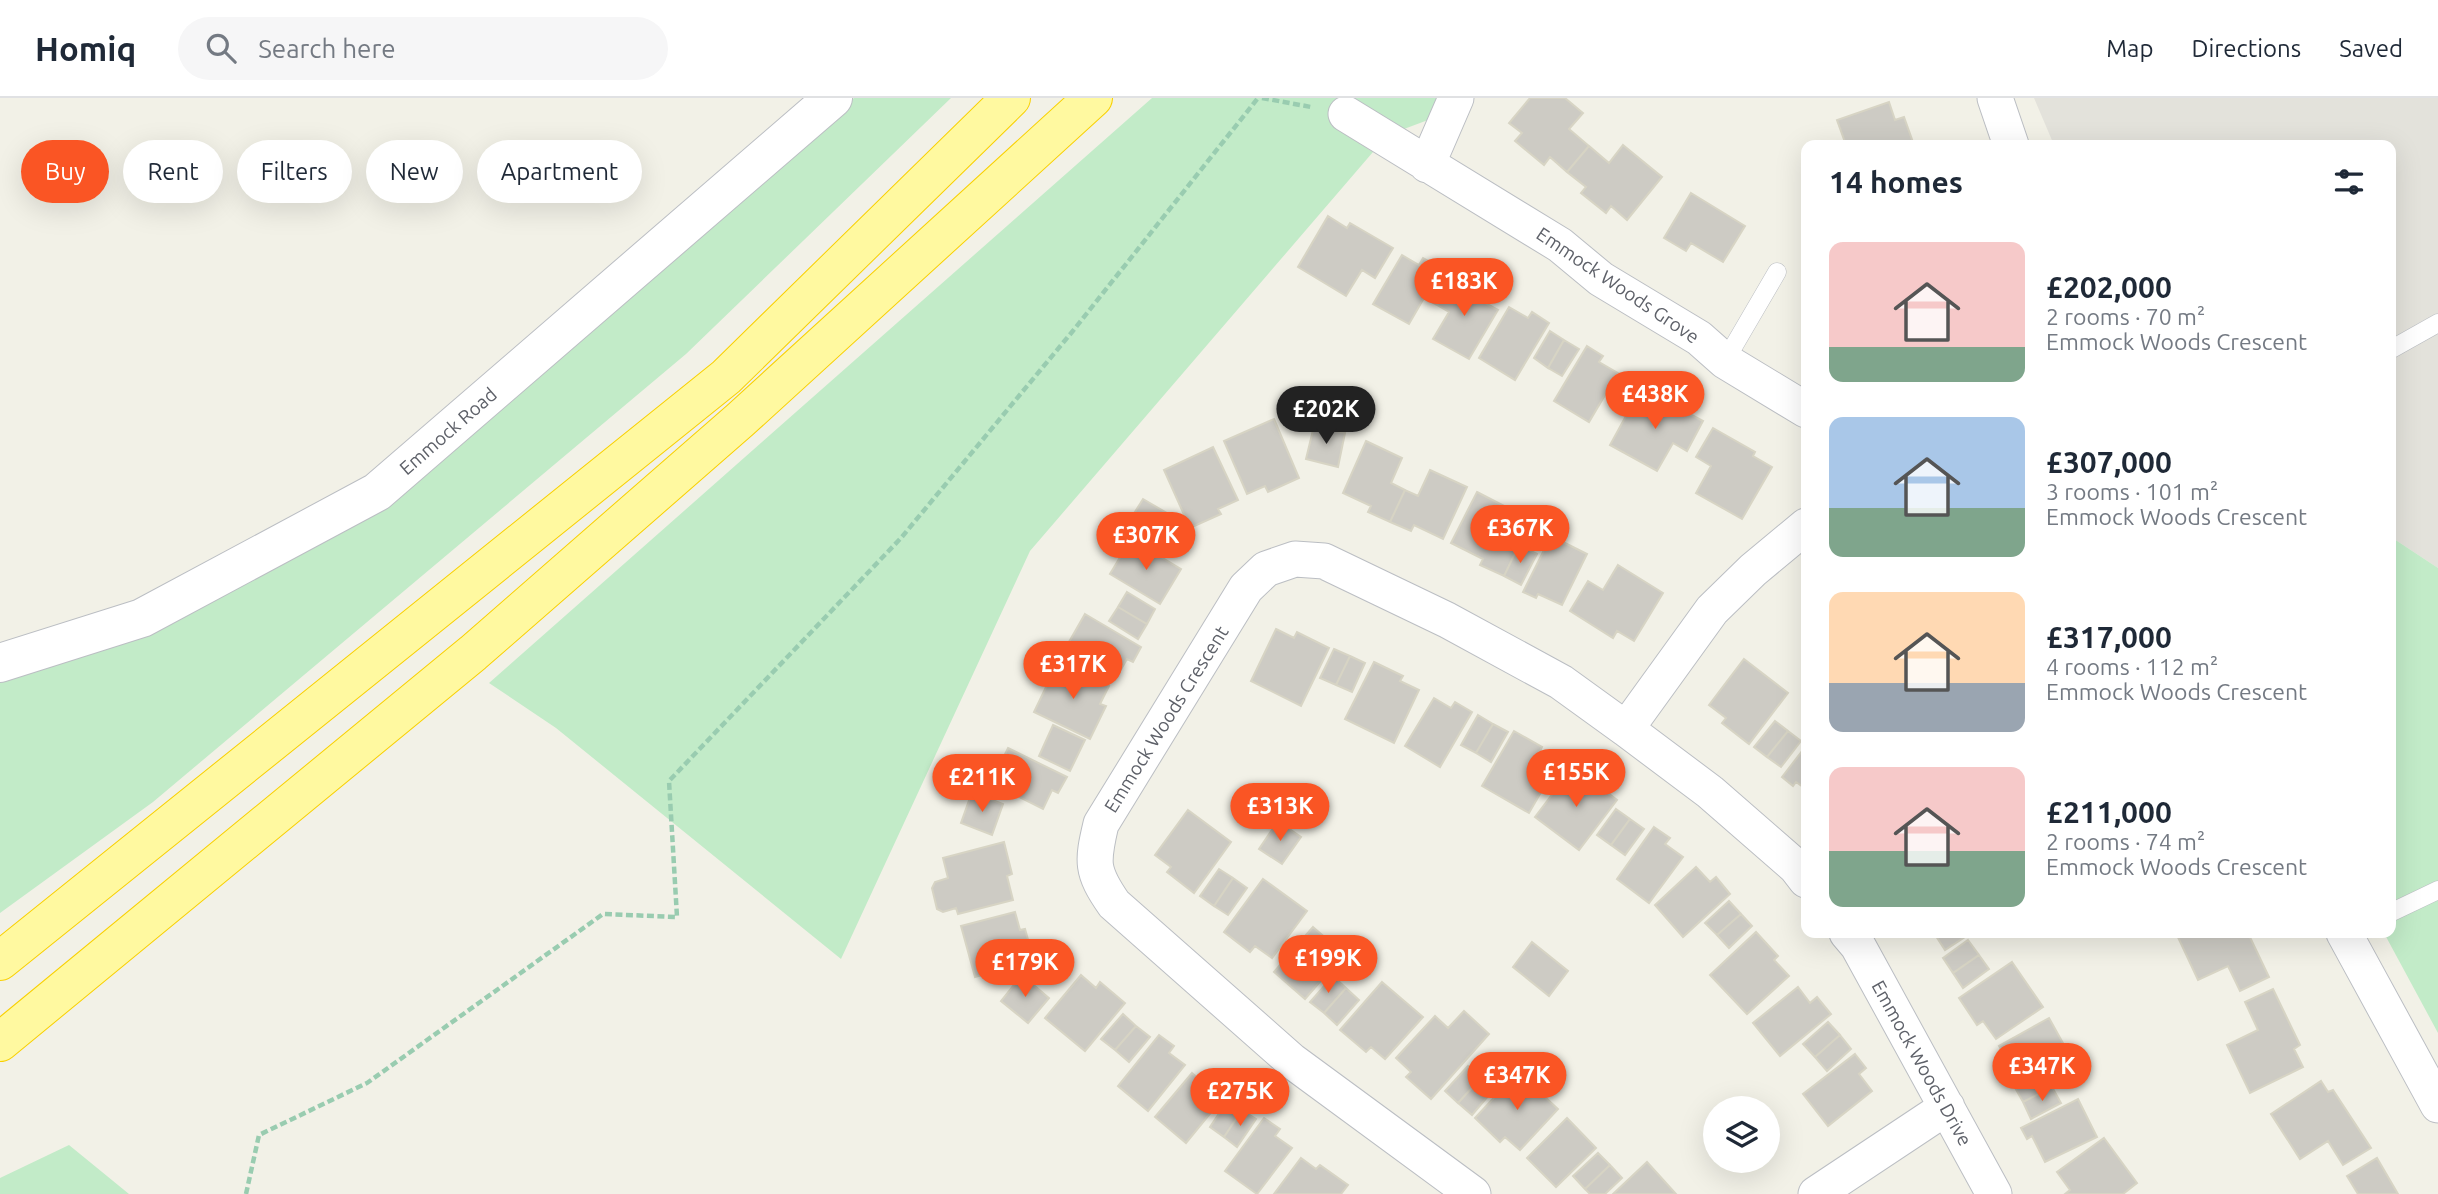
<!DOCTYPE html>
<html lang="en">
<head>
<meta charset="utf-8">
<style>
	body { margin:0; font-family:Ubuntu,sans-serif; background:#f6f6f7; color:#1f2937; height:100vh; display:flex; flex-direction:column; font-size:26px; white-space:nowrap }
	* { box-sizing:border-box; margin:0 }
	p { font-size:23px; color:#747a83 }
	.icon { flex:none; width:38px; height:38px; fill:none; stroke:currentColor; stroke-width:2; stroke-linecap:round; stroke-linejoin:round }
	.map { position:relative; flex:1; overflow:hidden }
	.details { position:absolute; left:1801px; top:42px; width:595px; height:798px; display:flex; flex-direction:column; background:#fff; border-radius:14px; box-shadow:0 7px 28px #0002 }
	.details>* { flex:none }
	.banner { position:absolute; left:21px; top:42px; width:665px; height:63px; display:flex; gap:14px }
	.fabs { position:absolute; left:1703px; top:998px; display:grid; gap:14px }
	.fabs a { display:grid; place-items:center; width:77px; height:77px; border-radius:50%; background:#fff; box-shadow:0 7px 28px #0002; font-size:35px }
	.price { position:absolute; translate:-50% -60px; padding:0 16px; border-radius:24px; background:#fa5524; color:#fff; font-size:23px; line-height:46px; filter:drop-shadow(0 2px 4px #0008) }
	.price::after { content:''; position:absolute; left:50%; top:42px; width:21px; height:16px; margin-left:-10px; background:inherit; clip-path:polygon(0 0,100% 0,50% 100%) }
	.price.current { background:#222; color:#fff }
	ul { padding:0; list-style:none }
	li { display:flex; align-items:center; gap:21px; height:175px; padding:0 28px }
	li span { display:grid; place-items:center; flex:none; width:196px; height:140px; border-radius:14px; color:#555 }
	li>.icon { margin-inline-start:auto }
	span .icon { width:84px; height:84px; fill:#fffc; stroke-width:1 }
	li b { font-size:30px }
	h2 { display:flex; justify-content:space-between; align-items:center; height:84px; padding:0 28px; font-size:30px }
	.tag { padding:0 24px; border-radius:32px; background:#fff; box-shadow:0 7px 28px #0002; font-size:24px; line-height:63px }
	.tag.current { background:#fa5524; color:#fff }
	header { display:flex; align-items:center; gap:42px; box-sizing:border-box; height:98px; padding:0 35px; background:#fff; border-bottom:2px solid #e0e1e3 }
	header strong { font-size:33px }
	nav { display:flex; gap:38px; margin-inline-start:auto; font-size:24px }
	.search { width:490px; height:63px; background:#f6f6f7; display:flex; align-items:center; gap:18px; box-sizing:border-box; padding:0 24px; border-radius:38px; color:#747a83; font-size:26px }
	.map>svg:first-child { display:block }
	.industrial { fill:#e3e2db }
	.green { fill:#c2ebc8 }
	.building { fill:#cdcbc4; stroke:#d7d4c4; stroke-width:2 }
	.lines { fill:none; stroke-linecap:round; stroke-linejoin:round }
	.service-casing { stroke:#bbbec3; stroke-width:19 }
	.minor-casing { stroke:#bbbec3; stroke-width:37 }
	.tertiary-casing { stroke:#bbbec3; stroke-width:40 }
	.trunk-casing { stroke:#f9d000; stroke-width:40 }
	.path { stroke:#99ccb0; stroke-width:4.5; stroke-dasharray:7 3.5; stroke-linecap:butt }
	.service { stroke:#fff; stroke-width:18 }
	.minor { stroke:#fff; stroke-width:35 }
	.tertiary { stroke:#fff; stroke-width:38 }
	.trunk { stroke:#fff9a0; stroke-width:38 }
	.labels { text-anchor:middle; stroke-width:6; stroke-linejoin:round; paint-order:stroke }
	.street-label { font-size:19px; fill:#5e6169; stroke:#fff }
</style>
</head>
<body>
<header>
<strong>Homiq</strong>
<div class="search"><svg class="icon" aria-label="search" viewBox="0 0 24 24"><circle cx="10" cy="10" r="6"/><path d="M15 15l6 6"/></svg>Search here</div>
<nav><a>Map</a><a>Directions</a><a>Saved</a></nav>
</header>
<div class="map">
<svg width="2438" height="1096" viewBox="0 0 2438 1096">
	<rect width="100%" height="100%" fill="#f2f1e7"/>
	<path class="industrial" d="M2034 0H2438V470L2391 439 2390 47H2054Z"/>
	<path class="green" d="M854 0H951L686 256 153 704 0 815V580L140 540 338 437 418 377Z
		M1152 0H1438L1428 22 1404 31 1352 1 1331 27 1373 54 1030 453 841 861 556 630 489 585Z
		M2391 439 2438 470V935L2384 835H2390Z
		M69 1047 129 1096H0V1080Z"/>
	<path class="building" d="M1530 0H1565L1583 15 1569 31 1589 48 1567 74 1550 59 1544 67 1515 43 1522 35 1509 25Z
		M1889 4 1895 22 1904 19 1914 47H1846L1837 22Z
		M1623 47 1662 79 1627 122 1611 108 1606 115 1581 95 1586 89 1567 74 1589 48 1609 65Z
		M1691 95 1745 128 1723 164 1691 145 1686 153 1664 140Z
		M1328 118 1347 130 1350 125 1393 150 1375 180 1362 172 1346 198 1298 169Z
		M1402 157 1419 167 1423 160 1454 177 1437 207 1424 200 1409 226 1373 206Z
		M1454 177 1482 194 1478 201 1498 212 1469 261 1433 241 1449 214 1437 207Z
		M1509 209 1528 220 1532 214 1549 225 1515 282 1479 260Z
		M1550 233 1564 242 1548 270 1534 260Z
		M1564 242 1579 251 1562 278 1548 270Z
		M1587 248 1603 258 1599 264 1618 275 1589 324 1554 303Z
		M1639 294 1657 304 1660 300 1703 323 1687 353 1673 345 1657 373 1610 347Z
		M1274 321 1299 380 1268 394 1265 388 1247 396 1224 343Z
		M1314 328 1345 335 1338 369 1306 361Z
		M1713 330 1755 354 1753 358 1772 369 1742 421 1696 395 1711 368 1696 359Z
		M1366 343 1402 360 1391 385 1405 392 1390 424 1368 414 1371 408 1343 395Z
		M1213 349 1238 402 1218 411 1221 416 1190 430 1164 372Z
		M1430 372 1467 389 1443 441 1414 427 1411 433 1390 424 1405 392 1418 398Z
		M1477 394 1514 413 1502 438 1519 447 1504 478 1480 467 1483 461 1451 445Z
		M1143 401 1172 418 1154 447 1125 430Z
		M1551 438 1587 456 1562 507 1538 496 1536 500 1523 494Z
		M1131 441 1181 471 1160 506 1110 476Z
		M1519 447 1537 456 1521 487 1504 478Z
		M1618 467 1663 495 1634 543 1617 533 1613 540 1570 513 1588 483 1603 492Z
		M1127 494 1155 511 1147 526 1118 509Z
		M1118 509 1147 526 1138 541 1109 523Z
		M1085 516 1141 549 1133 564 1127 561 1116 580 1065 551Z
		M1276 531 1294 540 1297 534 1329 550 1301 608 1251 583Z
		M1334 551 1350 558 1336 587 1320 580Z
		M1350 558 1365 565 1352 594 1336 587Z
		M1744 561 1788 595 1749 646 1722 625 1726 620 1709 607Z
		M1058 564 1109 588 1100 606 1106 608 1090 641 1034 614Z
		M1374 564 1403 578 1400 583 1419 592 1394 645 1345 621Z
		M1434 600 1451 610 1455 604 1472 614 1440 669 1405 648Z
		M1478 617 1493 626 1476 655 1461 647Z
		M1775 623 1788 633 1767 659 1754 649Z
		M1493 626 1508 634 1491 664 1476 655Z
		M1053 627 1085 642 1070 673 1039 658Z
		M1514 633 1542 649 1539 655 1558 665 1529 715 1482 688Z
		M1788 633 1801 643 1781 669 1767 659Z
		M1806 648V691L1796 684 1793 688 1782 679Z
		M1008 650 1067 679 1058 695 1052 692 1043 711 991 685Z
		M1570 673 1586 685 1590 681 1617 702 1579 752 1535 719Z
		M972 694 1003 706 992 737 961 725Z
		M1616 711 1630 721 1611 747 1597 737Z
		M1188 712 1231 744 1194 795 1167 774 1171 769 1155 757Z
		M1630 721 1644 731 1625 757 1611 747Z
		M1278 723 1301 739 1282 766 1259 751Z
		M1654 729 1670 740 1665 746 1683 759 1649 805 1617 781Z
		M1004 744 1012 776 1007 778 1013 802 958 816 956 810 943 814 937 811 932 790 935 784 948 780 943 760Z
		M1696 769 1710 784 1716 779 1730 796 1683 839 1655 807Z
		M1219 771 1233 780 1214 808 1200 798Z
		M1233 780 1247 790 1228 817 1214 808Z
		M1263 781 1307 813 1272 860 1255 848 1250 854 1224 834Z
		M1729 803 1741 816 1717 837 1705 825Z
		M1015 814 1020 832 1025 831 1034 863 975 879 961 828Z
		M1741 816 1752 828 1729 850 1717 837Z
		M1313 829 1344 856 1305 901 1274 874Z
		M1756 834 1778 858 1774 862 1789 878 1747 916 1710 877Z
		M1934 835H1971L1945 852Z
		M2176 835H2248L2269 879 2240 893 2228 868 2198 882Z
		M1968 842 1979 857 1953 875 1943 860Z
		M1532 844 1568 873 1549 898 1513 869Z
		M1979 857 1989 871 1963 890 1953 875Z
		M2012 864 2043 909 1996 941 1983 923 1977 927 1959 900Z
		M1022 877 1049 900 1028 925 1001 903Z
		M1081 877 1096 890 1100 884 1125 905 1085 953 1045 920Z
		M1333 878 1346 890 1324 915 1310 904Z
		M1382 884 1423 919 1385 961 1371 949 1366 954 1340 932Z
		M1798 889 1810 905 1817 899 1831 916 1780 958 1753 925Z
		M1346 890 1359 902 1337 927 1324 915Z
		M2273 891 2300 947 2294 951 2303 969 2250 995 2227 947 2258 932 2245 904Z
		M1464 913 1489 936 1431 1001 1406 979 1411 974 1396 960 1435 918 1448 930Z
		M1123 916 1136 928 1115 952 1101 941Z
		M2049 920 2068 954 2018 982 1999 948Z
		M1828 924 1840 937 1815 959 1803 946Z
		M1136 928 1150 939 1129 964 1115 952Z
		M1159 937 1174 948 1169 955 1185 967 1148 1013 1118 988Z
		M1840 937 1851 951 1827 973 1815 959Z
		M1855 956 1866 970 1859 976 1872 993 1828 1028 1803 996Z
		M1468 968 1481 980 1458 1005 1445 993Z
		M2043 972 2052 989 2023 1004 2014 988Z
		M1518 974 1558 1011 1520 1052 1505 1039 1500 1044 1475 1020Z
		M1192 975 1207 988 1212 983 1227 995 1186 1045 1155 1019Z
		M1481 980 1494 991 1472 1017 1458 1005Z
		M2321 983 2328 994 2333 992 2371 1050 2343 1067 2328 1043 2300 1061 2271 1016Z
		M2052 989 2061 1005 2031 1021 2023 1004Z
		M2078 1001 2097 1039 2045 1064 2032 1038 2027 1041 2021 1030Z
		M1228 1002 1242 1012 1224 1039 1210 1029Z
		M1242 1012 1256 1021 1237 1049 1224 1039Z
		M1264 1020 1280 1031 1275 1038 1292 1050 1257 1096 1225 1073Z
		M1567 1020 1596 1050 1556 1089 1527 1060Z
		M2104 1040 2137 1085 2123 1096H2065L2070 1092 2057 1074Z
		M1598 1055 1610 1067 1585 1091 1573 1078Z
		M1301 1060 1316 1071 1320 1067 1348 1087 1341 1096H1274Z
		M2377 1060 2398 1096H2358L2347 1078Z
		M1647 1064 1676 1096H1613Z
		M1610 1067 1622 1080 1605 1096H1590L1585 1091Z"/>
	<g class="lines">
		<defs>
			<path id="service" d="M2390 252 2438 225
				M1725 263 1777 174
				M2390 815 2438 792"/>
			<path id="minor" d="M1995 0 2011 47
				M1346 16 1560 147 1601 181 1699 240 1725 263 1806 312
				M1427 67 1456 0
				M1806 428 1753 472 1712 512 1626 631 1710 694 1796 769 1806 782
				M1847 835 1858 848 1994 1096
				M2344 835 2438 1007
				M1473 1096 1292 963 1114 806C1091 773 1092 764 1101 726L1246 490 1266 471 1295 461 1324 463 1447 522 1561 584 1626 631
				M1816 1096 1947 1009"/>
			<path id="tertiary" d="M0 565 142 520 377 394 833 0"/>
			<path id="trunk" d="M0 863 726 279 1011 0
				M0 944 473 555 740 322 1093 0"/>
		</defs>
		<use href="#service" class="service-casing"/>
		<use href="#minor" class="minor-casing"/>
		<use href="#tertiary" class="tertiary-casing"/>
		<use href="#trunk" class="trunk-casing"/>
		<path class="path" d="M1262 0 1311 9
			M246 1096 259 1037 367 985 603 816 677 819 669 683 901 440 1072 234 1258 0"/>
		<use href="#service" class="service"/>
		<use href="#minor" class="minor"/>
		<use href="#tertiary" class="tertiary"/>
		<use href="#trunk" class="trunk"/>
	</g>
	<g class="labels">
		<g class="street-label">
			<text transform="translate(1618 187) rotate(34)" y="7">Emmock Woods Grove</text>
			<text transform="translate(448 333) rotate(-41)" y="7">Emmock Road</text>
			<text transform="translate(1166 621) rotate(-58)" y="7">Emmock Woods Crescent</text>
			<text transform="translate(1922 965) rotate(61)" y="7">Emmock Woods Drive</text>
		</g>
	</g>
</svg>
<div class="fabs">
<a><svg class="icon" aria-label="layers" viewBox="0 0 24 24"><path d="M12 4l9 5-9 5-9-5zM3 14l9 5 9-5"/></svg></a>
</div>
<b class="price" style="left:1464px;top:220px">£183K</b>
<b class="price" style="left:1655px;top:333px">£438K</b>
<b class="price current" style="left:1326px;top:348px">£202K</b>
<b class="price" style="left:1520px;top:467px">£367K</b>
<b class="price" style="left:1146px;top:474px">£307K</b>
<b class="price" style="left:1073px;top:603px">£317K</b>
<b class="price" style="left:1576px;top:711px">£155K</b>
<b class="price" style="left:982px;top:716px">£211K</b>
<b class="price" style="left:1280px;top:745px">£313K</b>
<b class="price" style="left:1328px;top:897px">£199K</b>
<b class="price" style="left:1025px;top:901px">£179K</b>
<b class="price" style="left:2042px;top:1005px">£347K</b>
<b class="price" style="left:1517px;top:1014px">£347K</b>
<b class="price" style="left:1240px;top:1030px">£275K</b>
<div class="banner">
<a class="tag current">Buy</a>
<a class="tag">Rent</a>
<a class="tag">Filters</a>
<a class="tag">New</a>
<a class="tag">Apartment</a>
</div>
<section class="details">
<h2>14 homes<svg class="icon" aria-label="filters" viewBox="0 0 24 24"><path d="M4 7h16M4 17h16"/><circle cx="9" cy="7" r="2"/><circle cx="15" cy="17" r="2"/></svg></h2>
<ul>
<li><span style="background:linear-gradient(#f6c9c9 75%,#7fa58c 0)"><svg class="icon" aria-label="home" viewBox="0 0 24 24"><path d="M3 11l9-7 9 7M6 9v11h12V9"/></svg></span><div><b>£202,000</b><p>2 rooms · 70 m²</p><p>Emmock Woods Crescent</p></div></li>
<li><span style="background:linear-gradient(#a9c7e8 65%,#7fa58c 0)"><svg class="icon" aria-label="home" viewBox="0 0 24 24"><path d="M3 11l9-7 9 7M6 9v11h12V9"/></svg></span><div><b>£307,000</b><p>3 rooms · 101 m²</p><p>Emmock Woods Crescent</p></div></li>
<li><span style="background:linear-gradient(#ffd9b3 65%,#9aa5b1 0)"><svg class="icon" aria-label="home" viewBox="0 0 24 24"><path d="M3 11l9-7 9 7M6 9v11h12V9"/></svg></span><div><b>£317,000</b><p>4 rooms · 112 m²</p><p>Emmock Woods Crescent</p></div></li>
<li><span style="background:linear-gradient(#f6c9c9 60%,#7fa58c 0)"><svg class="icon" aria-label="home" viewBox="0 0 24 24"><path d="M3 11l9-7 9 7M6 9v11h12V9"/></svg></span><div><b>£211,000</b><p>2 rooms · 74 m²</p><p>Emmock Woods Crescent</p></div></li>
</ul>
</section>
</div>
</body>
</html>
